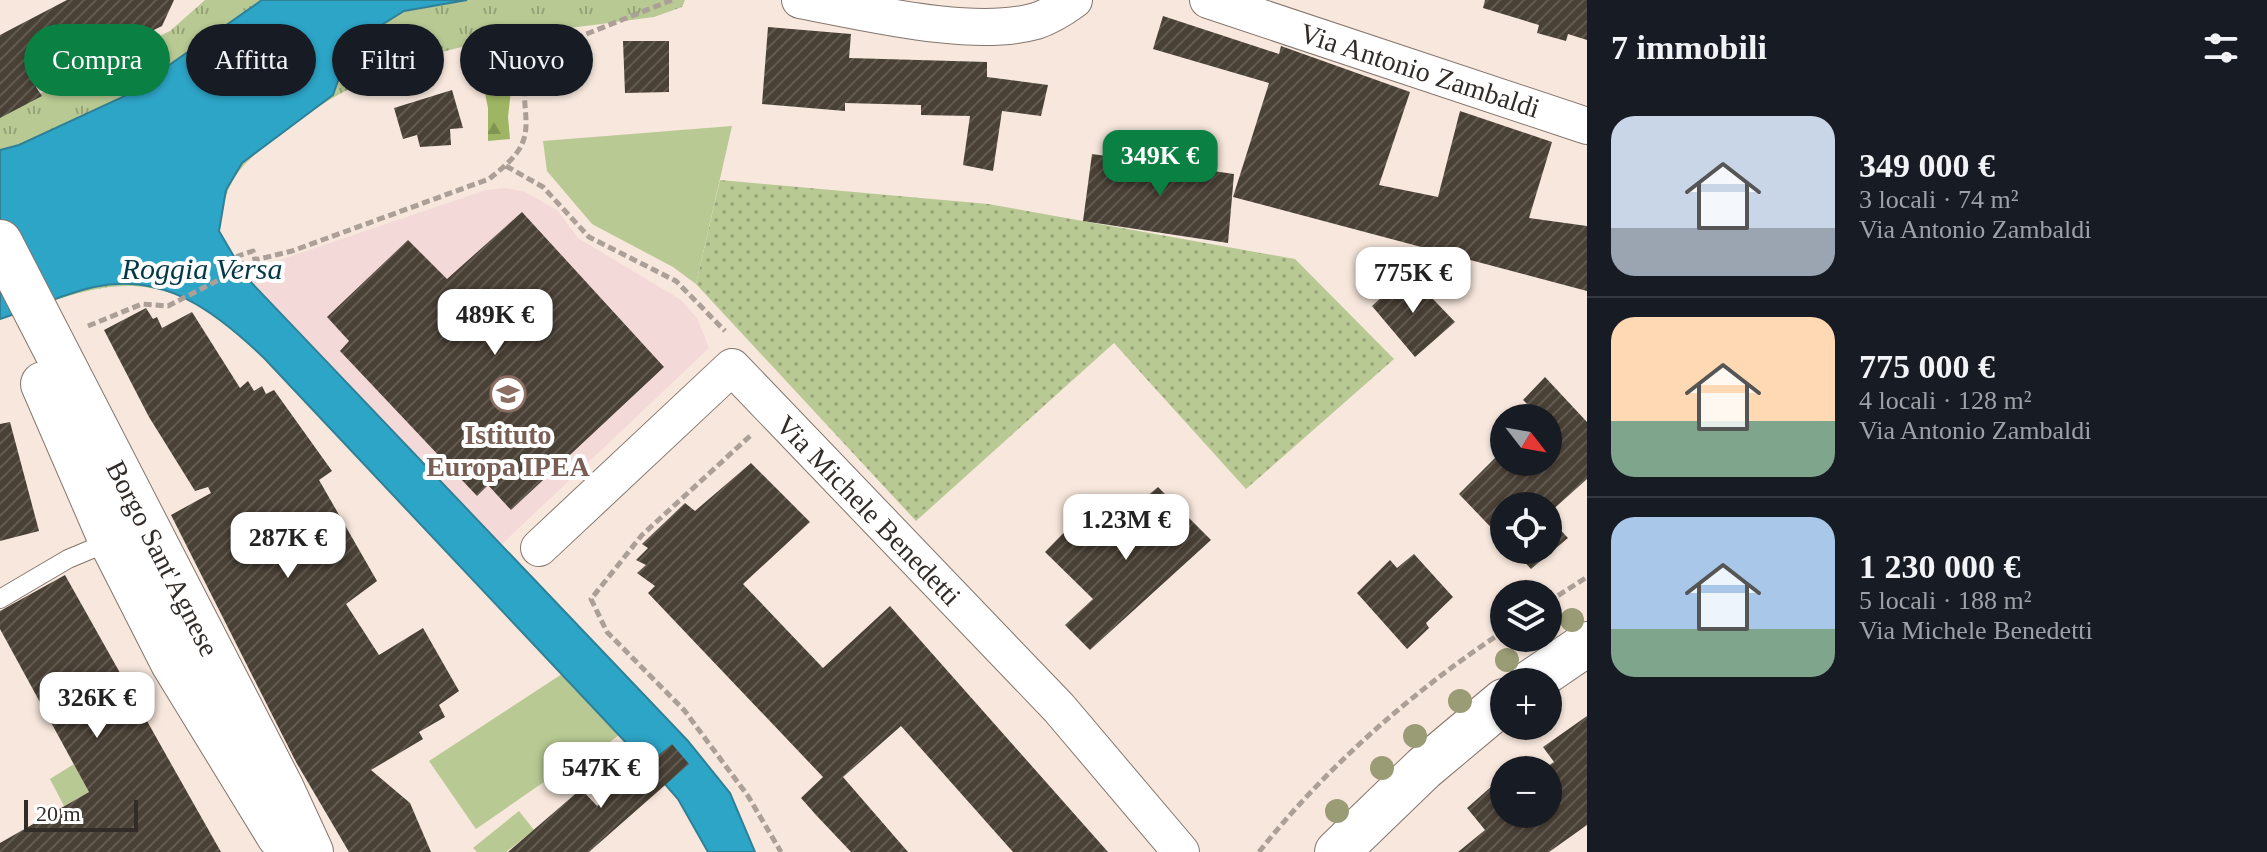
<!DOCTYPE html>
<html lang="it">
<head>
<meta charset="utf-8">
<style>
	body { margin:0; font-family:"Times New Roman",serif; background:#242831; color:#f1f3f6; height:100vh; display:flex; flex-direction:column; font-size:30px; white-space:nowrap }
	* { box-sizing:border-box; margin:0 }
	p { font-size:26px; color:#9ea1a6 }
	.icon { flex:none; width:44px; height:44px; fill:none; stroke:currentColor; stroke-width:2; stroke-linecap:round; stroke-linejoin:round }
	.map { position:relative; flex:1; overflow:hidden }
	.sheet { display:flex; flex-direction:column; background:#171b24; width:680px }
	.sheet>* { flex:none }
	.banner { position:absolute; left:24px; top:24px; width:760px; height:72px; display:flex; gap:16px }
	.needle { width:52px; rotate:121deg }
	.buttons { position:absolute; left:1490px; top:404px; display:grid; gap:16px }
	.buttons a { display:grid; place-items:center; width:72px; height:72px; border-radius:50%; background:#171b24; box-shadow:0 2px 6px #0004; font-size:40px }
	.scale { position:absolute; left:24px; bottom:20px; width:114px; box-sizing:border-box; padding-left:8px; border:4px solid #322c28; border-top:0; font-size:22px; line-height:28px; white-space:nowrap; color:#322c28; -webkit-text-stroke:6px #fff; paint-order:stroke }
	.price { position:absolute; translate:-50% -68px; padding:0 18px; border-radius:16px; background:#fff; color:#222; font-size:26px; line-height:52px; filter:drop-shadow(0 2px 4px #0008) }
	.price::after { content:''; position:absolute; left:50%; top:48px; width:24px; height:18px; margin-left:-12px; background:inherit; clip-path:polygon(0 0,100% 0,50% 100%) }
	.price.on { background:#0b8043; color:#fff }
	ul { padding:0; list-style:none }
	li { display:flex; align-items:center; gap:24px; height:200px; padding:0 24px }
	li+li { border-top:2px solid #363941 }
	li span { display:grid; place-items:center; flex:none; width:224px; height:160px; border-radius:24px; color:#555 }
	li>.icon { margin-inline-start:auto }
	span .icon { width:96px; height:96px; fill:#fffc; stroke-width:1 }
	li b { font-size:34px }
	h2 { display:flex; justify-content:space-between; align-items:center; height:96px; padding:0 24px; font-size:34px }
	.tag { padding:0 28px; border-radius:36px; background:#171b24; box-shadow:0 2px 6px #0004; font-size:28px; line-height:72px }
	.tag.on { background:#0b8043; color:#fff }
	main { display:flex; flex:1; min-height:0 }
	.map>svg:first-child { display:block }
	.education { fill:#f4d9d9 }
	.grass { fill:#b8c993 }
	.forest { fill:url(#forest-firs) }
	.park { fill:url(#park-tufts) }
	.garden { fill:url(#garden-dots) }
	.water { fill:#2da5c7; stroke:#2e8197; stroke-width:2 }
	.building { fill:url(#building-hatch) }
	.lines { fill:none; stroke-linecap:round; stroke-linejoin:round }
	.lane-casing { stroke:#84766d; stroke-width:20 }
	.street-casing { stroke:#84766d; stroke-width:38 }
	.secondary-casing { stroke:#84766d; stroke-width:46 }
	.path { stroke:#ab9f97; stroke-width:5; stroke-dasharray:8 4; stroke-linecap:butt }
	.lane { stroke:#fff; stroke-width:18 }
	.street { stroke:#fff; stroke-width:36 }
	.secondary { stroke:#fff; stroke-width:44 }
	.tree { fill:#9a9c76 }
	.labels { text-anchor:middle; stroke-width:8; stroke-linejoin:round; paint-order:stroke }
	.street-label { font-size:28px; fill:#322c28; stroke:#fff }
	.education-label { font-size:28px; font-weight:bold; fill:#785e54; stroke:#fff }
	.water-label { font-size:30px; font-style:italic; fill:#033947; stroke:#fff }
</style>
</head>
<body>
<main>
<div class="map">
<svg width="1587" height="852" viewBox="0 0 1587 852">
	<defs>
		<pattern id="forest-firs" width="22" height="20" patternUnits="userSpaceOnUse" patternTransform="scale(2)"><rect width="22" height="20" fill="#9eb663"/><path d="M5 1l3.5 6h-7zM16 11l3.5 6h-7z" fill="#819452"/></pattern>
		<pattern id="park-tufts" width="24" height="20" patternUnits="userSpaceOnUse" patternTransform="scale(2)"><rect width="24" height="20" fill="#b8c993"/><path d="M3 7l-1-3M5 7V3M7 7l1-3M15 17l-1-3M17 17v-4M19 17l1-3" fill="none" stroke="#96a378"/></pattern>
		<pattern id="garden-dots" width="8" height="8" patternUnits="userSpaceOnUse" patternTransform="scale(2)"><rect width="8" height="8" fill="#b8c993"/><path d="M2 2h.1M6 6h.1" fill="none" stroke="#96a378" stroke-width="1.8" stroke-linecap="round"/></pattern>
		<pattern id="building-hatch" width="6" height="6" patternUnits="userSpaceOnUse" patternTransform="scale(2)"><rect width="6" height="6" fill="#4a4136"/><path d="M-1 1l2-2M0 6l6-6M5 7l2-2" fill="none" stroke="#625a51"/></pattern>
	</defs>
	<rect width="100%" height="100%" fill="#f7e7dc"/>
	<path class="education" d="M505 188 525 192 557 210 578 238 681 300 697 318 709 348 501 545 247 277 262 266 486 190Z"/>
	<path class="grass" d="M732 126 696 284 673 267 592 224 547 171 543 141Z
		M562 674 619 735 584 762 580 757 476 829 429 761Z
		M74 764 89 792 64 806 50 779Z
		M519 811 534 830 506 852H477L473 848Z"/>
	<path class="forest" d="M480 69 513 73 508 117 510 139 488 141V108Z"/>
	<path class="park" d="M205 0H685L682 7 654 17C518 36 406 40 291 126 247 160 225 172 219 231L246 277 262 293 228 323C140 262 92 288 0 319V113L170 31Z"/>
	<path class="garden" d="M720 180 988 204 1295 259 1394 359 1246 489 1114 343 916 521 696 284Z"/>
	<path class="water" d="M262 0H467L404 11 380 26 346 58 333 95 242 163 226 190 219 231 246 277 688 741 730 793 755 852H708L678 799 664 783 264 358C216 312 165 272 94 287 63 294 31 309 0 319V150L19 145 125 96Z"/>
	<path class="building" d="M67 0H174L162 26 36 87 42 96 0 118V35Z
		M1485 0H1587V40L1568 34 1566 41 1537 33 1539 25 1483 8Z
		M1163 16 1279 54 1281 46 1410 92 1379 185 1438 197 1460 111 1552 142 1529 218 1587 226V291L1233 197 1269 83 1153 49Z
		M768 27 851 34 849 58 987 62V77L1048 85 1041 116 1002 111 993 171 963 165 970 116 921 115V105L845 103V111L762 104Z
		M623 41H669V92L625 93Z
		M452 90 463 128 450 129 451 145 420 147 417 135 403 139 394 108Z
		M1092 154 1234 174 1228 243 1083 221Z
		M522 212 664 367 511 510 488 485 477 496 340 351 349 341 327 317 408 240 447 279Z
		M1408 273 1455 322 1415 357 1372 306Z
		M146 308 153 319 157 317 162 328 192 312 240 388 248 381 254 391 262 386 266 394 274 390 332 471 319 480 377 581 346 604 379 655 423 628 459 691 439 705 445 717 419 732 423 739 371 770 410 803 431 852H349L296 762 171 515 211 493 208 487 195 491 149 417 104 330Z
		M1545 377 1587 422V479L1548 514V506H1504V541L1459 494 1504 449V462H1548V418H1542L1523 400Z
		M10 422 39 531 0 541V424Z
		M751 463 810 522 743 584 823 668 890 606 1108 852H1013L901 726 843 777 908 852H851L816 815 801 798 823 777 648 593 655 586 637 573 646 565 636 560 648 548 642 544 685 503 695 511Z
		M1158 487 1211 540 1090 650 1065 625 1093 599 1045 552 1074 522 1095 540Z
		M1548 517 1568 538 1531 569 1513 550H1548Z
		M1414 554 1453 597 1426 623 1429 628 1407 649 1357 593 1390 560 1397 568Z
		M65 575 174 769 221 852H0V843L89 792 0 629V611Z
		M1587 716V825L1549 852H1458L1485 830 1467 808 1492 786 1500 796 1504 793V814H1548V770H1542L1554 762 1543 747Z
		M672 744 689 764 589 852H508L581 789 597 806Z"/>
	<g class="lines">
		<defs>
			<path id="lane" d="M0 599 68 559 111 541"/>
			<path id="street" d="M800 0C865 12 973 39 1036 21 1049 17 1063 8 1074 0
				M1208 0 1587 126
				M539 548 732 367 1059 708 1181 852"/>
			<path id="secondary" d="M0 242 281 787 311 852
				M43 384 111 541 173 663 279 836
				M1531 682 1587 644
				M1337 852 1424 768 1504 701"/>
		</defs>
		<use href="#lane" class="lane-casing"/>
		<use href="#street" class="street-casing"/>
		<use href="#secondary" class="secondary-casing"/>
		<path class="path" d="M506 166 543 187 589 237 676 281 725 331
			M88 326 142 304 168 306 244 267 238 256 253 251 255 260 292 251 489 179C500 170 512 161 520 148 538 116 506 88 546 50L672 0
			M750 436 642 535 591 599 607 632 684 710 748 796 781 852
			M1548 602 1587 577
			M1259 852C1326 767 1414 690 1504 631"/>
		<use href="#lane" class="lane"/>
		<use href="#street" class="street"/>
		<use href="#secondary" class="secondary"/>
	</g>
	<g class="tree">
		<circle cx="1572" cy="620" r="12"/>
		<circle cx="1507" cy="660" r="12"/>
		<circle cx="1460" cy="701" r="12"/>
		<circle cx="1415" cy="736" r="12"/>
		<circle cx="1382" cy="768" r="12"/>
		<circle cx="1337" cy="811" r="12"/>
	</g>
	<defs>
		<symbol id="university-ring" viewBox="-11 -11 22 22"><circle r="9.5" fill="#fff" stroke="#8d6e63" stroke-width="1.5"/><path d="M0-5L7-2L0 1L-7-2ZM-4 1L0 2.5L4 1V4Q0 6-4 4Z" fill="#8d6e63"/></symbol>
	</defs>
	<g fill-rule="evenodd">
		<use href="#university-ring" x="488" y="374" width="40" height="40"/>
	</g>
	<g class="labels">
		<g class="street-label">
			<text transform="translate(1420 70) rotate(18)" y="10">Via Antonio Zambaldi</text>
			<text transform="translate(869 510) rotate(46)" y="10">Via Michele Benedetti</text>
			<text transform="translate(163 558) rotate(63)" y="10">Borgo Sant'Agnese</text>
		</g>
		<g class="education-label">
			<text x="508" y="444">Istituto<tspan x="508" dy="32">Europa IPEA</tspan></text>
		</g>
		<g class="water-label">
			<text x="202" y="279">Roggia Versa</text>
		</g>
	</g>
</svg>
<div class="buttons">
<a><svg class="needle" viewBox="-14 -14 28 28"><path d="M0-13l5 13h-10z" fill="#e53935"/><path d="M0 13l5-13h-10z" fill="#9ea1a6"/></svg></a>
<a><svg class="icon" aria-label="locate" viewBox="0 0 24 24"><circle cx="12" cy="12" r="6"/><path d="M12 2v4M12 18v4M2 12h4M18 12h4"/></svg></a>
<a><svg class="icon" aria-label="layers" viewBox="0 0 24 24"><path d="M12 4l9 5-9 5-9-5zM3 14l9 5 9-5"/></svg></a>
<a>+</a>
<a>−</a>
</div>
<div class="scale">20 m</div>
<b class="price on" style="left:1160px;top:198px">349K €</b>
<b class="price" style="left:1413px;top:315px">775K €</b>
<b class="price" style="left:495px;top:357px">489K €</b>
<b class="price" style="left:1126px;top:562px">1.23M €</b>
<b class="price" style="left:288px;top:580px">287K €</b>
<b class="price" style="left:97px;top:740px">326K €</b>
<b class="price" style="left:601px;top:810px">547K €</b>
<div class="banner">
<a class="tag on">Compra</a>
<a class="tag">Affitta</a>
<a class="tag">Filtri</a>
<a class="tag">Nuovo</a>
</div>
</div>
<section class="sheet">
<h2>7 immobili<svg class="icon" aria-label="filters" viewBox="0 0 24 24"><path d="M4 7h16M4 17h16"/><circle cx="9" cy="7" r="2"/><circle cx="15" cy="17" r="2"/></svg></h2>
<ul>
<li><span style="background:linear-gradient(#c9d6e8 70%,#9aa5b1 0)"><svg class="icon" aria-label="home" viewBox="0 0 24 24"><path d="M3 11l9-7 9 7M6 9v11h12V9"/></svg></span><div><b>349 000 €</b><p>3 locali · 74 m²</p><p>Via Antonio Zambaldi</p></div></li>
<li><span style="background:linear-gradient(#ffd9b3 65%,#7fa58c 0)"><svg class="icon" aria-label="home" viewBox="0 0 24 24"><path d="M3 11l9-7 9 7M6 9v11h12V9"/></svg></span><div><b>775 000 €</b><p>4 locali · 128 m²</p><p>Via Antonio Zambaldi</p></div></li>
<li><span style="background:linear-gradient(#a9c7e8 70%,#7fa58c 0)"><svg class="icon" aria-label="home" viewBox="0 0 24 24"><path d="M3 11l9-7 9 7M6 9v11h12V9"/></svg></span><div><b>1 230 000 €</b><p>5 locali · 188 m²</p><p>Via Michele Benedetti</p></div></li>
</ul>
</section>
</main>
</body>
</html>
